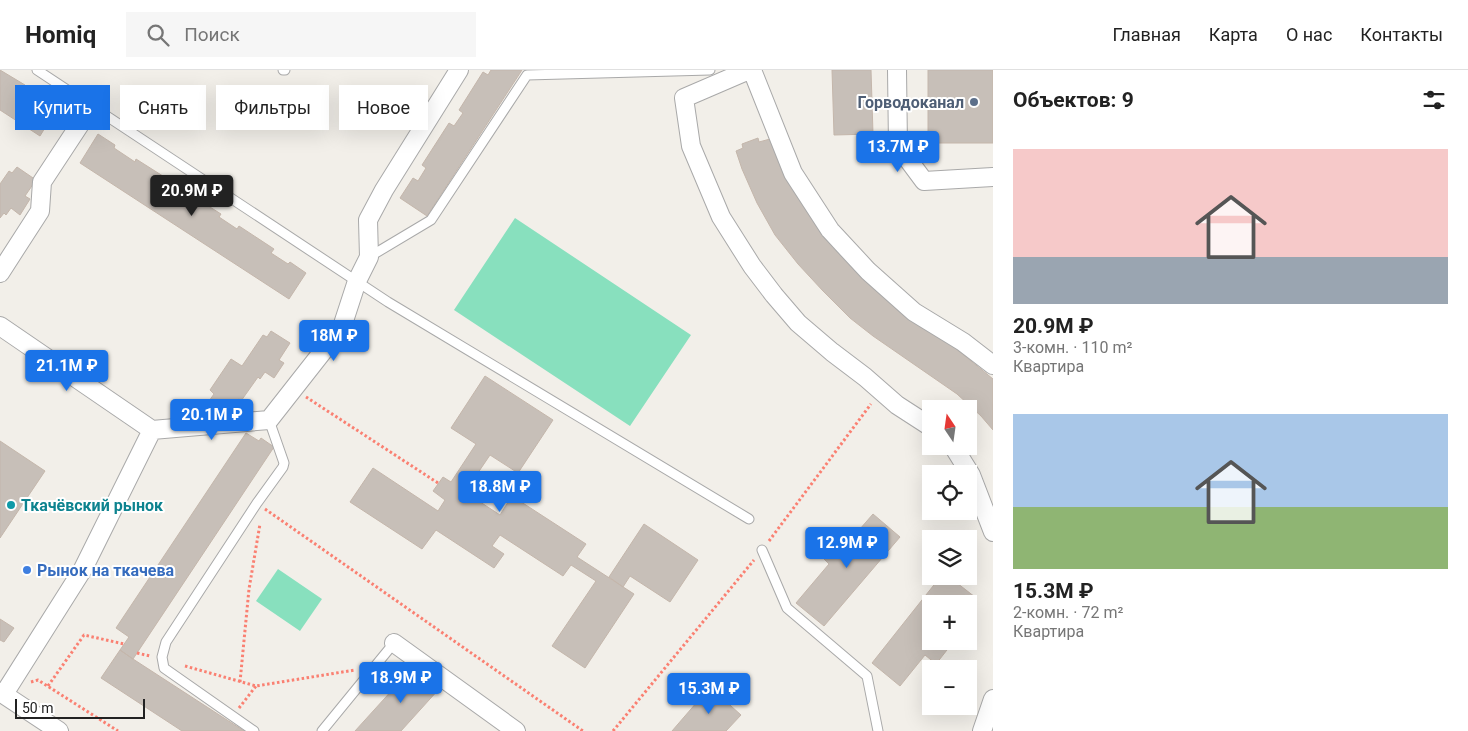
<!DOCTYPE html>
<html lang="ru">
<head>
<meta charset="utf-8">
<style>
	body { margin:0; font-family:Roboto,sans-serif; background:#f6f6f6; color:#222; height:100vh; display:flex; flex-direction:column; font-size:19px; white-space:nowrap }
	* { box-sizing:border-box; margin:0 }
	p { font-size:16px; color:#767676 }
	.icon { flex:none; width:28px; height:28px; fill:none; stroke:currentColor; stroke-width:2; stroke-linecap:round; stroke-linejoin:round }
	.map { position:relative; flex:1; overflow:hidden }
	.sheet { display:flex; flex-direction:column; background:#fff; width:475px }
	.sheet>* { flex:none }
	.hud { position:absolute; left:15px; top:15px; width:475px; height:45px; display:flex; gap:10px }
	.needle { width:32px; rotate:347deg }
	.tools { position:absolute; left:922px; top:330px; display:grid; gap:10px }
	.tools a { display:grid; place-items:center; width:55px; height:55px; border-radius:0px; background:#fff; box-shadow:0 5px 20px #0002; font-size:25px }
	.scale { position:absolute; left:15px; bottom:12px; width:130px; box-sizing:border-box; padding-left:5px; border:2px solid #222; border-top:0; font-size:14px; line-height:18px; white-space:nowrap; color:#222; -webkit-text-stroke:4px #fff; paint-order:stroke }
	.price { position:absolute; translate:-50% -42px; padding:0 11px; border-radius:5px; background:#1a73e8; color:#fff; font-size:16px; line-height:32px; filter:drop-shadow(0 1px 2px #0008) }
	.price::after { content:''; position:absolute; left:50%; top:30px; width:15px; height:11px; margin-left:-8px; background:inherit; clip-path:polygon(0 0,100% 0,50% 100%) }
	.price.current { background:#222; color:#fff }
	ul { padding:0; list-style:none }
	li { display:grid; align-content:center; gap:10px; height:265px; padding:0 20px }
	li span { display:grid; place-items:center; height:155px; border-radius:0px; color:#555 }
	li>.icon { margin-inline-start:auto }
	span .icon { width:90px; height:90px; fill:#fffc; stroke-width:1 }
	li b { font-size:21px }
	h2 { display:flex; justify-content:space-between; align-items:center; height:60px; padding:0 20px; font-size:21px }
	.chip { padding:0 18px; border-radius:0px; background:#fff; box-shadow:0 5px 20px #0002; font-size:18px; line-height:45px }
	.chip.current { background:#1a73e8; color:#fff }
	header { display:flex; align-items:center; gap:30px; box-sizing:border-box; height:70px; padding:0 25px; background:#fff; border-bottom:1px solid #e0e0e0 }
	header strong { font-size:24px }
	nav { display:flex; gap:28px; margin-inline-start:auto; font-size:18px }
	.search { width:350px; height:45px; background:#f6f6f6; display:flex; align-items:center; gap:12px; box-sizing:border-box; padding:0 18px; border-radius:0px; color:#767676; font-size:19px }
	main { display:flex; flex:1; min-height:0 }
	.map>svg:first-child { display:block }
	.pitch { fill:#88e0be }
	.building { fill:#c7bfb8; stroke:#c4b6ab }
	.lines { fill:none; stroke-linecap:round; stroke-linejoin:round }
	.service-casing { stroke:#a9a9a9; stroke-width:11 }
	.minor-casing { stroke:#a9a9a9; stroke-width:20 }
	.path { stroke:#fa8072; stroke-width:3; stroke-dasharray:2.5 2.5; stroke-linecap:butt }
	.service { stroke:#fff; stroke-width:9 }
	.minor { stroke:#fff; stroke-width:18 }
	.service-dot { fill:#5c6f8a; stroke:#fff; stroke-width:2 }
	.culture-dot { fill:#0f9aa8; stroke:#fff; stroke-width:2 }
	.shop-dot { fill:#3f7fe0; stroke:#fff; stroke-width:2 }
	.labels { text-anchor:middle; stroke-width:4; stroke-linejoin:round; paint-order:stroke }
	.service-label { font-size:16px; font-weight:bold; fill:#4e5e75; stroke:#fff; text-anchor:end }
	.culture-label { font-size:16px; font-weight:bold; fill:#0d838f; stroke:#fff; text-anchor:start }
	.shop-label { font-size:16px; font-weight:bold; fill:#366cbe; stroke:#fff; text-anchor:start }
</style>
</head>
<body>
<header>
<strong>Homiq</strong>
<div class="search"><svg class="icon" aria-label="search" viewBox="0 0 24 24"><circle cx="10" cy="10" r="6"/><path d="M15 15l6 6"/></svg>Поиск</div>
<nav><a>Главная</a><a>Карта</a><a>О нас</a><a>Контакты</a></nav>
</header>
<main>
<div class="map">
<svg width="993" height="661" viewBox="0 0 993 661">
	<rect width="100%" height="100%" fill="#f2efe9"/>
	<path class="pitch" d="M515 148 691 265 630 356 454 240Z
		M278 499 322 529 300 561 256 531Z"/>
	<path class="building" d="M0 0 25 15 22 19 39 31 41 28 57 38 40 66 0 40Z
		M491 0H522L427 146 400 128 413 108 418 111 426 98 422 95 449 53 454 56 463 43 459 40 483 2 488 5Z
		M832 0H871L873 64 834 65Z
		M928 0H993V73H928Z
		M98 64 115 75 114 78 135 92 136 89 166 108 164 111 184 125 186 122 221 144 219 147 237 159 239 156 274 179 271 183 288 194 290 192 306 203 289 229 80 93Z
		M758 68 759 72 770 69 795 121 949 273 993 309V360L981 346 957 324 873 266 850 248 823 221 798 194 775 165 757 133 742 99 736 81 743 78 742 74Z
		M17 97 36 110 25 126 30 129 20 145 11 138 6 145 4 143 0 148V114L9 101 12 103Z
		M271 261 290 273 279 290 284 293 274 308 265 302 260 309 258 307 241 331 238 329 228 343 209 331 214 324 210 320 231 289 242 296 263 265 267 267Z
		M485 306 553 350 518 403 490 385 465 422 500 445 512 426 586 474 577 487 634 524 585 598 552 576 596 511 571 495 563 506 500 465 492 476 504 484 494 498 436 460 422 479 350 432 373 398 438 441 445 430 433 421 443 407 451 412 476 374 451 358Z
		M246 363 259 371 261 368 274 377 133 589 120 580 129 567 116 558Z
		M0 371 45 401 0 468Z
		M873 444 900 467 824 556 796 533 829 494 822 487 838 468 846 475Z
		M644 454 698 490 670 532 630 506 623 517 609 507Z
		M941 506H948L975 527 969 534H931V571H954L936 594 925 585 900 616 872 593Z
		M0 549 14 558 4 572 0 570Z
		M120 580 133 589 244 661H182L101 608Z
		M414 596 439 619 401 661H355Z
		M710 617 741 645 726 661H672Z"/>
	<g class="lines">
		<defs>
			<path id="service" d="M37 0 388 232 749 449
				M283 0H285
				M369 187 431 150 527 5 710 0
				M762 480 787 538 867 606 878 661
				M254 661 164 598 162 587 166 572 257 433 283 397 284 393 269 350
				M322 661 394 573"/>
			<path id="minor" d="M749 0 684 28 691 76 721 147 752 196 774 225 798 253 832 282 865 307 897 335 931 357
				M752 0 793 103 830 160 868 201 914 242 963 272 993 295
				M897 0 898 76 924 111 993 107
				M0 203 40 141 42 112 92 36
				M0 256 152 360 269 350 342 257 357 211 369 187 368 150 384 120 459 0
				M953 376 971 405 993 462
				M394 573 516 661
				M0 622 59 661
				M4 624 83 499 152 360
				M982 661 993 629"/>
		</defs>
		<use href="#service" class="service-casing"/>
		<use href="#minor" class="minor-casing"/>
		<path class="path" d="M306 327 438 413
			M265 439 583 661
			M769 471 871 334
			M137 583 150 586
			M185 596 256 616 355 600
			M31 612 38 610 118 661
			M240 612 249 519 260 454
			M48 616 84 565 124 574
			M239 638 256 616
			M613 661 754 490"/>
		<use href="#service" class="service"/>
		<use href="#minor" class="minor"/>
	</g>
	<circle class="service-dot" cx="974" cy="32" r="5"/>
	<circle class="culture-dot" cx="11" cy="435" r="5"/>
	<circle class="shop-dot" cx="27" cy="500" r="5"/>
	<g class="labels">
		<g class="service-label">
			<text x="964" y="38">Горводоканал</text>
		</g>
		<g class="culture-label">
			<text x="21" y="441">Ткачёвский рынок</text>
		</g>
		<g class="shop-label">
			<text x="37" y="506">Рынок на ткачева</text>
		</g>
	</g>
</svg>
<div class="tools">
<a><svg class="needle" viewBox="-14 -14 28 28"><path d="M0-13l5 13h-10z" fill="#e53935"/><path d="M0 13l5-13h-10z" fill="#767676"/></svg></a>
<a><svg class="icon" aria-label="locate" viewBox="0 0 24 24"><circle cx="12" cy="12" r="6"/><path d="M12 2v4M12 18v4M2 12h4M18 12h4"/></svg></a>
<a><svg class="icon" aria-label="layers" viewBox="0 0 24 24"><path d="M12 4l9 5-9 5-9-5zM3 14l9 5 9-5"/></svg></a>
<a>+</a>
<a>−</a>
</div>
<div class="scale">50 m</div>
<b class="price" style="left:898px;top:103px">13.7M ₽</b>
<b class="price current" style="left:192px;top:147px">20.9M ₽</b>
<b class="price" style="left:334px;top:292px">18M ₽</b>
<b class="price" style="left:67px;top:322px">21.1M ₽</b>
<b class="price" style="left:212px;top:371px">20.1M ₽</b>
<b class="price" style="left:500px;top:443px">18.8M ₽</b>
<b class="price" style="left:847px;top:499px">12.9M ₽</b>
<b class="price" style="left:401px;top:634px">18.9M ₽</b>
<b class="price" style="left:709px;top:645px">15.3M ₽</b>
<div class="hud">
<a class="chip current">Купить</a>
<a class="chip">Снять</a>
<a class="chip">Фильтры</a>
<a class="chip">Новое</a>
</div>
</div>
<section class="sheet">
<h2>Объектов: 9<svg class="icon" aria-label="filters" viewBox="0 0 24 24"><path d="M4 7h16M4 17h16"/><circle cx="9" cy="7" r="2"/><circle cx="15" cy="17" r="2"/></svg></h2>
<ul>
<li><span style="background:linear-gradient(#f6c9c9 70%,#9aa5b1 0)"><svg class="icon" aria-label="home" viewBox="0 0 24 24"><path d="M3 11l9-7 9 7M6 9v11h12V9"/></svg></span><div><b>20.9M ₽</b><p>3-комн. · 110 m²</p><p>Квартира</p></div></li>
<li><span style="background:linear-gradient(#a9c7e8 60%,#8fb573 0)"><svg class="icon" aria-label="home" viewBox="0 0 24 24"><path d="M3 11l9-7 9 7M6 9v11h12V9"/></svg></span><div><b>15.3M ₽</b><p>2-комн. · 72 m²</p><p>Квартира</p></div></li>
</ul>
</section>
</main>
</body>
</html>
